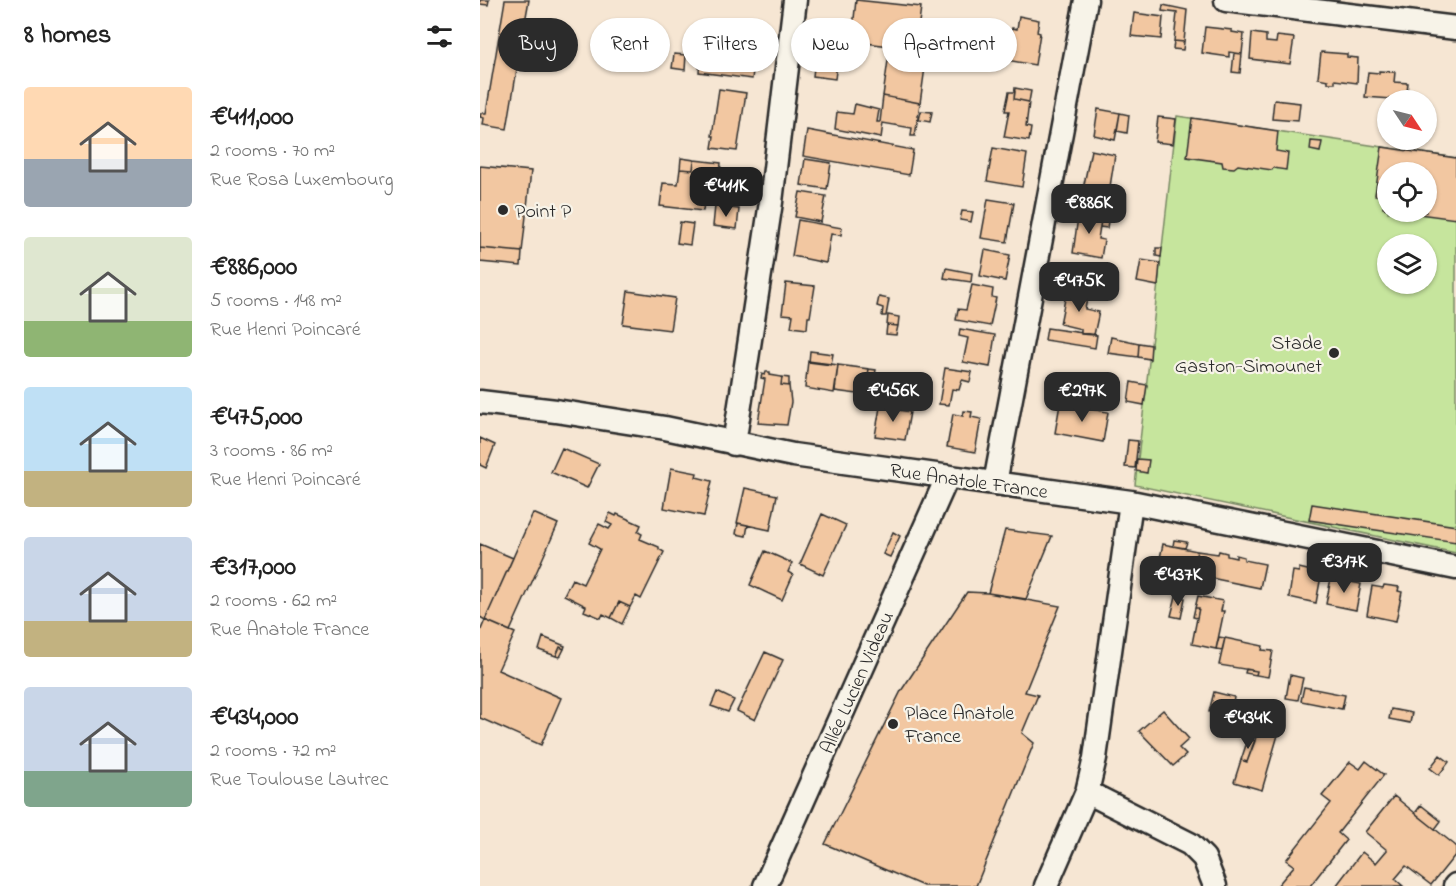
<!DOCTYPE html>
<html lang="en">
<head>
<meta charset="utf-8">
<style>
	body { margin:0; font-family:"Indie Flower",sans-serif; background:#f2f2f2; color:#222; height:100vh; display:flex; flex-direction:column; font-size:22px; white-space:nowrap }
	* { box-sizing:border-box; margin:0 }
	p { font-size:20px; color:#767676 }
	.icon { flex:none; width:33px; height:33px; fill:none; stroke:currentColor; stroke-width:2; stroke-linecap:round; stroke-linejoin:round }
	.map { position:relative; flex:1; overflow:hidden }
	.drawer { display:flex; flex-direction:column; background:#fff; width:480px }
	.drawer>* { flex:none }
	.hud { position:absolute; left:18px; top:18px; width:570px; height:54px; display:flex; gap:12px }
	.needle { width:39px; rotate:125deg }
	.tools { position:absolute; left:897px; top:90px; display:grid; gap:12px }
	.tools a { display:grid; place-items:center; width:60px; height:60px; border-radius:50%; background:#fff; box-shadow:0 2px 4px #0004; font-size:30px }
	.price { position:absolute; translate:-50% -51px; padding:0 14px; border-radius:12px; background:#2b2b2b; color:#fff; font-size:20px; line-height:39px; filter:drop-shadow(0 2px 3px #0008) }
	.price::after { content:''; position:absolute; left:50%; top:36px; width:18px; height:14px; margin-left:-9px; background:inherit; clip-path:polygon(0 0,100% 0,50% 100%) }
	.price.on { background:#222; color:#fff }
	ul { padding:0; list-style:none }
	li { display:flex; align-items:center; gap:18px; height:150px; padding:0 24px }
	li span { display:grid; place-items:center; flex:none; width:168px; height:120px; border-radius:6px; color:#555 }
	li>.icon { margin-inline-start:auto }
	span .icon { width:72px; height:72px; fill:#fffc; stroke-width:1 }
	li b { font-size:26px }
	h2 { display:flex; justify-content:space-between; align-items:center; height:72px; padding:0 24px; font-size:26px }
	.tag { padding:0 21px; border-radius:27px; background:#fff; box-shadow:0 2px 4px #0004; font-size:21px; line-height:54px }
	.tag.on { background:#2b2b2b; color:#fff }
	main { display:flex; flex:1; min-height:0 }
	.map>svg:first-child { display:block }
	.green { fill:#c6e59d; stroke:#788864; stroke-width:1.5; fill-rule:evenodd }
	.building { fill:#f2c7a1; stroke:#2b2b2b; stroke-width:1.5 }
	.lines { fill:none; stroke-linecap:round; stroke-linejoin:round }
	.minor-casing { stroke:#2b2b2b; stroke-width:27 }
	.minor { stroke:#f7f3e8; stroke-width:22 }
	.poi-dot { fill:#2b2b2b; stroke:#f7f3e8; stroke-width:2 }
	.labels { text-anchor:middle; stroke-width:4.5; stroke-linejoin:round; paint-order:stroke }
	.poi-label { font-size:20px; fill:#2b2b2b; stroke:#f7f3e8; text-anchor:start }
	.street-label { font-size:20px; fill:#2b2b2b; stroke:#f7f3e8 }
</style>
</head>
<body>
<main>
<section class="drawer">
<h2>8 homes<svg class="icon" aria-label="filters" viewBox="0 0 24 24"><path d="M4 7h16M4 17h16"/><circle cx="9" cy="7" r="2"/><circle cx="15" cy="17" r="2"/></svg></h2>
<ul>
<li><span style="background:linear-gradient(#ffd9b3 60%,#9aa5b1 0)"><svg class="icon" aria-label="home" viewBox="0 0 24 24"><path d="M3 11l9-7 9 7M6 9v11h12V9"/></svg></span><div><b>€411,000</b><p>2 rooms · 70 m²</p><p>Rue Rosa Luxembourg</p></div></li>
<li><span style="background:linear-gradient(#dfe7d0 70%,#8fb573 0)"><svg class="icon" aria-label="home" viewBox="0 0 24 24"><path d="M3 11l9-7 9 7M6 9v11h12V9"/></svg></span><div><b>€886,000</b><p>5 rooms · 148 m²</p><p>Rue Henri Poincaré</p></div></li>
<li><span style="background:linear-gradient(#bfe0f5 70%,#c2b280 0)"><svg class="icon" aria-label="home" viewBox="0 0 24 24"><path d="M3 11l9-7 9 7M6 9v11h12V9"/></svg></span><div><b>€475,000</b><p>3 rooms · 86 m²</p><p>Rue Henri Poincaré</p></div></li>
<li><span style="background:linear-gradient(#c9d6e8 70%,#c2b280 0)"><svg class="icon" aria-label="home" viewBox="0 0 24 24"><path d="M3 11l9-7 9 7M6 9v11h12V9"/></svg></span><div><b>€317,000</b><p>2 rooms · 62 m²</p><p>Rue Anatole France</p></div></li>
<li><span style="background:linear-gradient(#c9d6e8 70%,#7fa58c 0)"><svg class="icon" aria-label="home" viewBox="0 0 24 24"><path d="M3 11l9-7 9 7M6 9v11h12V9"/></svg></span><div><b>€434,000</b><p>2 rooms · 72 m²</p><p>Rue Toulouse Lautrec</p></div></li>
</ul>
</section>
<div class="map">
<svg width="976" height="886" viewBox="0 0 976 886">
	<rect width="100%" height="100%" fill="#f6e6d3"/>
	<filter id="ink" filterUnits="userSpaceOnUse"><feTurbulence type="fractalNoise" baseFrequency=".0167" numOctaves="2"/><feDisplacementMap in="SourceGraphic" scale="12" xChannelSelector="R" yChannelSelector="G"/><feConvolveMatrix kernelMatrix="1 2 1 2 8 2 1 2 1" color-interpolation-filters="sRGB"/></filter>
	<g filter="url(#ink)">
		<path class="green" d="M697 116 976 158V553L655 485ZM908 172H946V212H908ZM908 244H946V284H908Z"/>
		<path class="building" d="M0 0H9L8 5 0 4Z
			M25 0H49L43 33H40L33 67 37 69 27 129 3 125 4 118 0 117 1 113H6Z
			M376 0 441 7 437 38 449 39 440 103 403 96 410 46 360 40 355 79 333 76 339 26 373 28Z
			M683 5 707 10 704 42 694 41 697 13 682 11Z
			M654 13 683 17 681 39 651 36Z
			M539 16 559 20 557 32 560 33 555 65 526 60 532 28 537 29Z
			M254 21 279 24 272 79 219 72 220 59 245 61V63L248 64Z
			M725 27 752 30V32L764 34 762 54 749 52V57L722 53Z
			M772 33 786 35V42L796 43 797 36 814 38 810 64 770 59Z
			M694 41 704 42 703 50 693 49Z
			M247 48 251 49 248 64 245 63Z
			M841 52 867 54V57L878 58 877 83 855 80V83H848V80L838 78Z
			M754 53 762 54 760 73 752 72Z
			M194 54 206 55 205 70 192 68Z
			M899 71 915 72 914 82 928 83 926 100 885 97 888 72 899 73Z
			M535 88 551 91 549 102 534 99Z
			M239 89 266 93 257 151 232 148 234 136H232Z
			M529 92H535L534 99 549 102 546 127 551 128 549 141 524 137 529 111H525Z
			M403 96 440 103 435 136H431L432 128 403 123 401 138 355 129 357 112 373 114 375 104 399 110 397 122H400Z
			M794 100 820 103 818 121 792 119Z
			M618 109 640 113 635 140 614 135Z
			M441 111 452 112 450 122 439 120Z
			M640 113 649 115 647 133 637 131Z
			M678 117 696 119 693 144 675 142Z
			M712 118 798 131 796 151 808 153 806 170 793 168 792 170 758 165 754 168 743 167 742 162 707 157Z
			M327 130 433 150 429 175 323 156Z
			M831 141 842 142 840 152 830 150Z
			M902 147 976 158V219L924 212H946V172H908V209L903 208 905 197 895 195Z
			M513 148 547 154 542 187 507 181Z
			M611 150 635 155 628 199 602 194Z
			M201 158 214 160 213 170 200 169Z
			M325 159 351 163 347 189 321 185Z
			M214 160 241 163 240 174 234 173 233 181 226 180 223 211 180 206 183 183 198 184 200 169 213 170Z
			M0 166 51 171 42 252 0 248Z
			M234 173 240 174 239 182 233 181Z
			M320 192 346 196 341 222 315 217Z
			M508 199 534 203 527 242 501 238Z
			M235 206 259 209 257 229 233 226Z
			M599 210 622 214 618 239 624 240 621 258 593 253Z
			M482 211 493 212 491 222 480 220Z
			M622 214 629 215 627 228 620 227Z
			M318 220 362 228 361 235 351 234 346 263 312 256Z
			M200 222 213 224 210 245 197 243Z
			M0 248 42 252 41 266 0 262Z
			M676 248H682L681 257 676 256Z
			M505 250 530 255 525 281 500 276Z
			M661 260 680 263 678 286 657 282Z
			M466 268 492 273 491 282 464 278Z
			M306 283 335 286 330 317H328L327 329 311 327 313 315 302 314Z
			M492 285 513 289 512 297 516 298 510 326 476 320 478 309 486 310Z
			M587 289 608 294 605 309 619 312 614 335 601 334V329L580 324Z
			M148 291 195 298 190 330 143 324Z
			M399 297 409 299 406 316H402L403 308 397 306Z
			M408 315 419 317 418 326 407 325Z
			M407 325 418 326 416 335 406 334Z
			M567 328 617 335 615 348 565 340Z
			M480 329 515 335 510 367 483 362 488 338 479 336Z
			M631 337 659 343 658 357 628 353Z
			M659 343 671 345 670 359 658 357Z
			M330 351 353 354 351 365 329 362Z
			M328 361 358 365 354 393 325 388Z
			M358 365 389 369 385 395 355 391Z
			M465 368 492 372 490 382 482 380 479 390 472 389 469 405 459 404Z
			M389 369 396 370 393 387 386 386Z
			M286 372H290V375L302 377 301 385 309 386 311 402 307 425 278 423 285 379 281 378 282 374 285 375Z
			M302 377 309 378V386L301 385Z
			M651 382 667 385 664 405 648 402Z
			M413 401H417V405H420L418 410 430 412 425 440 395 436 400 407 411 409Z
			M580 404 628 412 623 442 575 433Z
			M484 411 492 412 491 417 501 419 495 452 467 447 473 414 483 416Z
			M0 438 15 445 6 468 0 465Z
			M648 440 658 441 655 468 645 467Z
			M82 448 119 464 107 488 71 472Z
			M657 459 669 460 667 473 656 471Z
			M191 468 217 473 216 477 232 481 224 516 184 508Z
			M265 488 297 495 290 530 257 523Z
			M832 504 976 526V542L829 520Z
			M53 513 78 524 30 631 5 620Z
			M130 513 136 516 137 514 161 525 158 532 162 534 160 539 179 547V549L184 552 161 599 156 596 150 607 139 602 131 618 123 614 121 618 104 611 106 606 84 595 92 579 103 584 120 549 109 543 119 524 129 529 132 525 126 522Z
			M342 514 366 525 343 575 320 564Z
			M258 523 268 525 266 536 256 534Z
			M525 530 572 536 546 599 508 593Z
			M413 532 420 536 410 557 403 554Z
			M694 540 707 542 705 548 693 546Z
			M0 544 33 558 5 620 0 617Z
			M683 544 717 551 707 592 674 586Z
			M285 551 312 563 308 572 313 575 302 600 270 585Z
			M717 551 738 554 739 551 747 553V556L756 558V555L764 557V560L785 564 780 588 711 574Z
			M819 568 836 572 835 575 841 576 836 603 809 597 813 571 819 572Z
			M851 578 881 584 876 610 846 604Z
			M904 585 919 587 918 591 922 592 916 621 887 615 892 586 903 588Z
			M487 592 508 593 580 606 545 692 558 695 542 733 554 743 496 886H443L345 844 421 691Z
			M696 596 705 598 701 618 691 616Z
			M718 596 743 601 741 611H744L736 649 712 644 719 608H715Z
			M139 602 150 607 142 624 131 618Z
			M715 608H719L717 618 713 617Z
			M5 620 35 633 18 670 81 698 61 745 0 718V632Z
			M63 637 85 646 84 649 80 647 76 656 59 650Z
			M739 637 745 638 742 650 736 649Z
			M745 638 783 646 782 650 793 651 788 677 776 675 777 671 739 665Z
			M80 647 84 649 80 657 76 656Z
			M285 652 303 660 275 720 257 711Z
			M766 669 777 671 776 675 765 673Z
			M810 675 823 678 818 700 806 698Z
			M824 687 865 695 862 709 821 701Z
			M237 692 254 700 248 712 231 706Z
			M734 692 754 697 751 716 729 712Z
			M911 709 932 713 930 723 909 719Z
			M683 710 709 739 699 748 706 755 693 766 659 731Z
			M781 723 800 728 782 790 754 782 761 760 767 762Z
			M768 739 775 741 767 762 761 760Z
			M960 755 969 762 959 775 950 768Z
			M886 761 904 775 858 833 866 840 830 886H797L814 866 806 860 851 803 842 796 870 762 880 769Z
			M914 796 976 846V854L951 885 926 866 915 879 923 886H856L882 852 896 863 907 850 885 832Z
			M941 805 961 821 955 829 935 813Z"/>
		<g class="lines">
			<defs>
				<path id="minor" d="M746 0 976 28
					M0 402 76 411 185 428 313 455 651 502 976 568
					M254 444 291 202 315 0
					M515 483 606 0
					M607 792 710 844 724 858 735 886
					M285 886 467 478
					M566 886 607 792 615 758 651 502
					M975 886 976 885"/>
			</defs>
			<use href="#minor" class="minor-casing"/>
			<use href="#minor" class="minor"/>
		</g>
	</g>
	<g class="poi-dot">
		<circle cx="23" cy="210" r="6"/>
		<circle cx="854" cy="353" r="6"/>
		<circle cx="413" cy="724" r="6"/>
	</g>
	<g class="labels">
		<g class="poi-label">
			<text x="35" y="217">Point P</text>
			<text x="842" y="349" text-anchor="end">Stade<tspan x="842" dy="23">Gaston-Simounet</tspan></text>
			<text x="425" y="719">Place Anatole<tspan x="425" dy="23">France</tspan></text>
		</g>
		<g class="street-label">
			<text transform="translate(489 480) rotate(8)" y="7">Rue Anatole France</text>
			<text transform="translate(376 682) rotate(-66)" y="7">Allée Lucien Videau</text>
		</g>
	</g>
</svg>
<div class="tools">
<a><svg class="needle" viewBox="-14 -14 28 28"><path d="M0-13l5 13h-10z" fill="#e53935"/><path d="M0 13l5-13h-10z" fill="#767676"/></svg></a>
<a><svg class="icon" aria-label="locate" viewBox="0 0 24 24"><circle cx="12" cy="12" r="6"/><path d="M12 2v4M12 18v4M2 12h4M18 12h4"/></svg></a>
<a><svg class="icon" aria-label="layers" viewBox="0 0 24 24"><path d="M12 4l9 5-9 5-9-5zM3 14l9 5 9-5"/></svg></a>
</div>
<b class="price on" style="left:246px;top:218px">€411K</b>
<b class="price" style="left:609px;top:235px">€886K</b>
<b class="price" style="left:599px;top:313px">€475K</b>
<b class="price" style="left:413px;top:423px">€456K</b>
<b class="price" style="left:602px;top:423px">€297K</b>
<b class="price" style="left:864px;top:594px">€317K</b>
<b class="price" style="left:698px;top:607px">€437K</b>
<b class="price" style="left:768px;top:750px">€434K</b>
<div class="hud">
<a class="tag on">Buy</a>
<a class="tag">Rent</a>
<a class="tag">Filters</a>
<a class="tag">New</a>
<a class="tag">Apartment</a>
</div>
</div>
</main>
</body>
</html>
